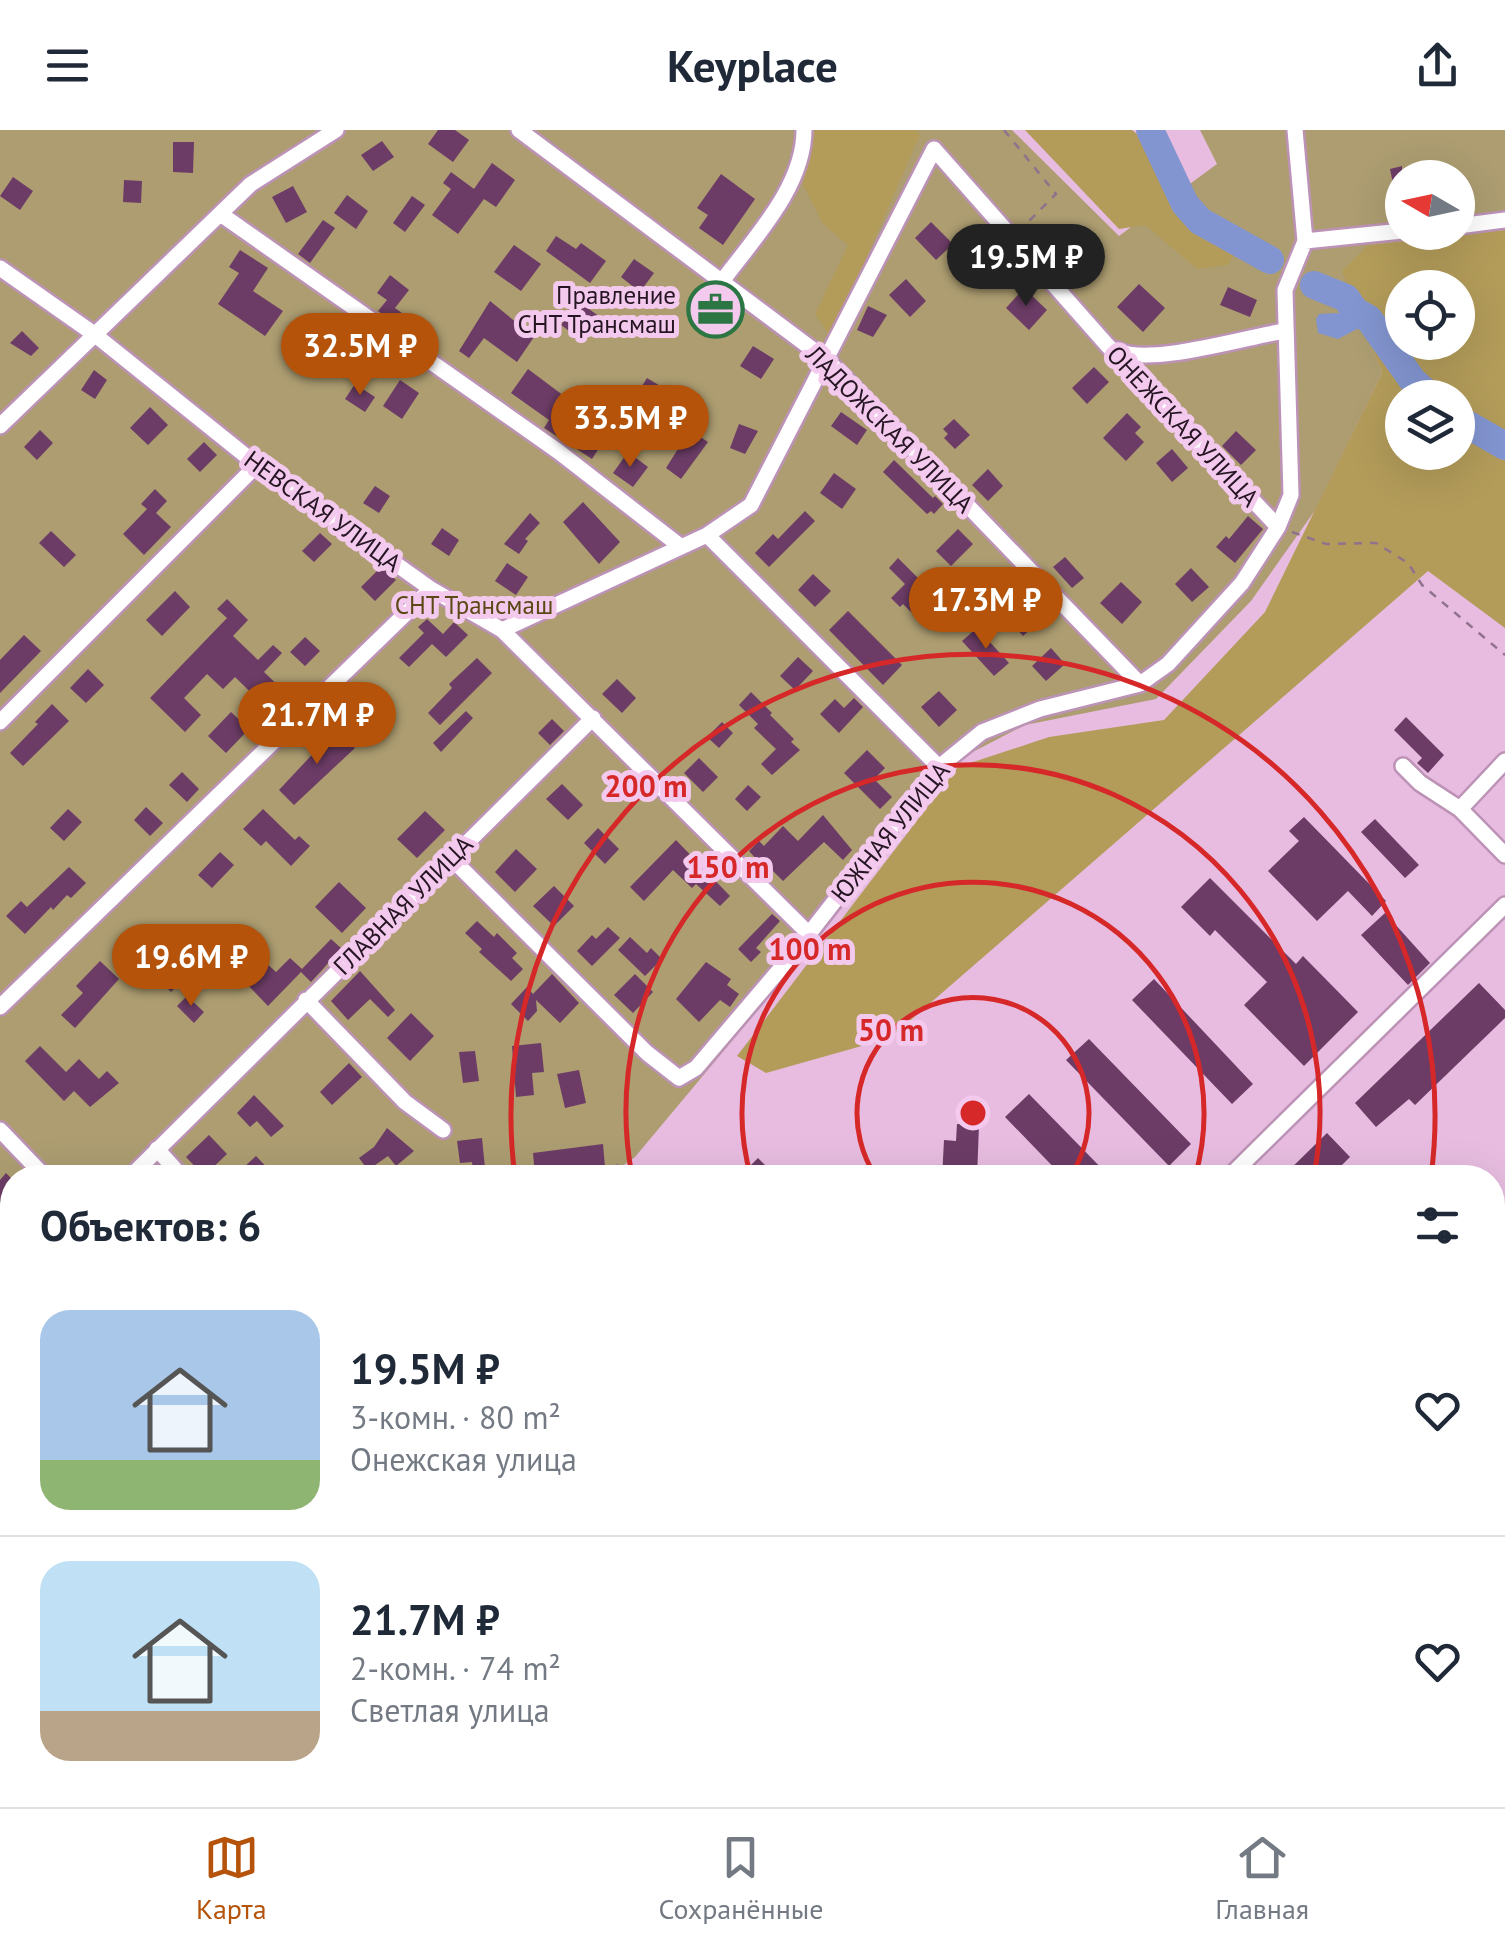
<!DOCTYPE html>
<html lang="ru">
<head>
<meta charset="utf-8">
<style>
	body { margin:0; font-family:"PT Sans",sans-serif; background:#f6f6f7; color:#1f2937; height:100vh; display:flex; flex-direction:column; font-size:38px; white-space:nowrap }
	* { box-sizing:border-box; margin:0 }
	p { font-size:32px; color:#747a83 }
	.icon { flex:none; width:55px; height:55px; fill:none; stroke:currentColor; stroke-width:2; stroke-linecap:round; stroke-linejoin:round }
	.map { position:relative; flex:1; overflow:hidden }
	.sheet { position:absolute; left:0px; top:1035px; width:1505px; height:642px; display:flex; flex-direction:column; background:#fff; border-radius:40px 40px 0 0; box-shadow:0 10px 40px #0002 }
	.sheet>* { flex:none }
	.needle { width:65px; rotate:279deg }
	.fabs { position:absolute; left:1385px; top:30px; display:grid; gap:20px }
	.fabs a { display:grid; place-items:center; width:90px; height:90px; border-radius:50%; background:#fff; box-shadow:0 10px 40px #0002; font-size:50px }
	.price { position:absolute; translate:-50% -85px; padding:0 22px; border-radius:35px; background:#b45309; color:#fff; font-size:32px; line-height:65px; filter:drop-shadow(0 2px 5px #0008) }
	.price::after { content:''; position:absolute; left:50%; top:60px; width:30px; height:22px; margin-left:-15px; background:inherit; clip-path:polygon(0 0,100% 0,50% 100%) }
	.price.current { background:#222; color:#fff }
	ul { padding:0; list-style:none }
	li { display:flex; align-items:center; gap:30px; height:250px; padding:0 40px }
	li+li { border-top:2px solid #e0e1e3 }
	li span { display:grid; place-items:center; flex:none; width:280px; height:200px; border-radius:30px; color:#555 }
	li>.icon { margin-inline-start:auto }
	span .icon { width:120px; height:120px; fill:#fffc; stroke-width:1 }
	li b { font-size:42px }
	h2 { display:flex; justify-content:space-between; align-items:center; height:120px; padding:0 40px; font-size:42px }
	header { display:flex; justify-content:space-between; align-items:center; height:130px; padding:0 40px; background:#fff; font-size:45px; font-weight:800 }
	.menu { display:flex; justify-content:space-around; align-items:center; height:140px; border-top:2px solid #e0e1e3; background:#fff; font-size:28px; color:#747a83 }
	.menu a { display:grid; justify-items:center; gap:5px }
	.menu .current { color:#b45309 }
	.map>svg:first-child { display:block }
	.green { fill:#ad9d71; fill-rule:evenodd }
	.forest { fill:#b39c5a; fill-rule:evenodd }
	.water { fill:#8395d0 }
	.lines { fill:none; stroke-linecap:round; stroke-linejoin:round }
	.stream { stroke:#8395d0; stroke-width:5 }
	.river { stroke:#8395d0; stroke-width:28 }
	.building { fill:#6c3c66 }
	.minor-casing { stroke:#bc93b6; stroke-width:20 }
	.path { stroke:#91728c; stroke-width:2.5; stroke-dasharray:8 8; stroke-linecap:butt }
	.minor { stroke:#fff; stroke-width:15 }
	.ring { fill:none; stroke:#d62828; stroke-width:5 }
	.labels { text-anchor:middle; stroke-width:10; stroke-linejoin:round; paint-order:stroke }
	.poi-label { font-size:25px; fill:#251523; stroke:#f4c9ee; text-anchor:end }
	.street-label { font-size:25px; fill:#251523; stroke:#f4c9ee }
	.park-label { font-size:25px; fill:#5a4915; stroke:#f4c9ee }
	.centre { fill:#d62828; stroke:#f4c9ee; stroke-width:5 }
	.ring-label { font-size:30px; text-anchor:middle; font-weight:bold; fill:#d62828; stroke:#f4c9ee; stroke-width:10; stroke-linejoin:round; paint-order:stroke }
</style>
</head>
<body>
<header><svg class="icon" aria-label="menu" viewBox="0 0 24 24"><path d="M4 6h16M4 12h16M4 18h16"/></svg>Keyplace<svg class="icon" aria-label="share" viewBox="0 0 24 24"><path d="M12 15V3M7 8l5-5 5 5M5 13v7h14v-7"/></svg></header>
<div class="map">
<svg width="1505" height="1677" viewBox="0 0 1505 1677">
	<rect width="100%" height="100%" fill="#e7bce0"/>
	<path class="green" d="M0 0H1012L1119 106 1217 34 1200 0H1505V100L1369 115 1343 141 1382 243 1316 379 1251 471 1156 569 1025 595 967 625 941 649 813 814 635 1027 607 1047 12 1048V1665H713L705 1677H0ZM1402 48H1458V102H1402Z"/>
	<path class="forest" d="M812 0H917L920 5 831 208 815 184 848 115 823 94 803 55Z
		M1025 0H1132L1178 37 1203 79 1246 102 1228 135 1197 139 1145 95 1119 99Z
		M1505 100V498L1428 441 890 908 766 943 737 926 958 637 1049 607 1164 590 1265 482 1382 243 1342 141 1368 115ZM1402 158H1458V212H1402ZM1402 268H1458V322H1402Z
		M1505 1213V1677H1332L1316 1665H1492V1225Z
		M784 1665H954L942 1677H772Z
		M1175 1665H1272L1290 1677H1192Z"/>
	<path class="water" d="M1337 183 1358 185 1360 189 1357 199 1338 209 1318 203 1316 189 1319 184Z"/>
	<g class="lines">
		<path class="stream" d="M0 1103H12"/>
		<path class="river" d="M1150 0 1185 74 1200 91 1270 130
			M1314 155 1346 168 1355 181 1369 189 1413 251 1432 268
			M1458 289 1505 316"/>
	</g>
	<path class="building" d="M438 0H455L469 10 453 32 428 14Z
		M382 11 394 27 373 41 361 25Z
		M173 12H194L193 43 173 42Z
		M492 33 515 50 496 77 484 69 458 104 432 85 451 59 443 53 451 42 474 59Z
		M1402 36V72L1397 73 1390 39Z
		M721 44 755 69 723 115 699 98 708 85 697 78Z
		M13 47 33 61 20 80 0 66Z
		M124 50 142 51 141 73 123 72Z
		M293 56 307 82 286 93 272 67Z
		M347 65 368 81 356 99 334 83Z
		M412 66 425 75 405 102 393 93Z
		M323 90 335 98 310 133 298 124Z
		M931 92 953 114 936 130 915 108Z
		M556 106 576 119 581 113 606 131 590 153 546 121Z
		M514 115 541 134 521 161 494 142Z
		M240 120 268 138 253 161 283 181 265 206 218 174 239 143 229 137Z
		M634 129 654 143 640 162 621 147Z
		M390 145 409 160 395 178 402 183 395 193 378 181 387 170 377 163Z
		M906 149 926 171 910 187 889 165Z
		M1139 154 1165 178 1143 202 1117 177Z
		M1228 157 1257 170 1250 187 1220 175Z
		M1024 158 1047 180 1029 200 1006 178Z
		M708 162 733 178 720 197 696 181Z
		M490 171 534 207 517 232 484 208 469 228 459 221Z
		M578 171 600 187 583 211 561 195Z
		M868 176 887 185 873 207 857 200Z
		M22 201 39 218 31 226 10 213Z
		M753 216 774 229 761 249 740 236Z
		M1094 237 1109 252 1087 274 1072 258Z
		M528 239 576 275 565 291 601 315 592 329 544 298 549 290 511 263Z
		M94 240 107 250 95 269 81 260Z
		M647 248 662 257 647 281 632 272Z
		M400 250 419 263 402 289 383 276Z
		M355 254 375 267 365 282 345 269Z
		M150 277 168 295 148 315 130 298Z
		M841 282 867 300 857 315 831 296Z
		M1127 283 1141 297 1135 303 1144 312 1126 331 1103 308Z
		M954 289 970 305 955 319 944 308 948 304 943 299Z
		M739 294 758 301 745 324 730 318Z
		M40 300 53 313 37 330 24 317Z
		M690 300 708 312 681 349 666 338Z
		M1236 301 1256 320 1241 335 1222 316Z
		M204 312 217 325 200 342 187 329Z
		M1172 319 1188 338 1172 352 1156 333Z
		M628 322 648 337 633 357 613 343Z
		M894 330 933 368 935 366 943 374 934 384 931 381 927 384 883 342Z
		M988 339 1003 356 988 371 972 355Z
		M834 343 856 359 842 379 820 363Z
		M375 356 390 366 379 383 363 373Z
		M155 359 167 371 156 383 171 397 144 425 123 404 147 379 141 374Z
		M583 372 620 412 599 434 563 392Z
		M805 381 815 391 769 437 755 423 773 404 778 409Z
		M530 383 540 393 525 409 528 411 519 424 504 414Z
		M1248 386 1263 399 1235 433 1216 417 1226 406 1229 409Z
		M442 398 459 410 449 426 431 414Z
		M958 399 973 414 951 436 936 421Z
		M51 401 76 425 64 437 39 413Z
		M320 403 332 414 314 432 302 421Z
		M1065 427 1084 448 1072 458 1053 437Z
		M898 428 919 449 924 444 946 466 932 480 939 487 928 499 903 474 900 477 891 468 905 454 889 438Z
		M507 433 528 447 516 465 495 451Z
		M381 437 396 450 375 471 361 457Z
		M1191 438 1209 457 1192 472 1175 454Z
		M813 444 831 461 815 477 798 460Z
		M1121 452 1142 472 1122 494 1100 473Z
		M175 461 190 477 162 506 146 490Z
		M1019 466 1041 490 1023 506 1001 482Z
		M227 469 248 490 233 506 258 530 273 515 282 523 264 542 287 564 270 581 235 547 223 559 207 544 184 568 201 585 185 602 150 568 227 488 217 479Z
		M848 481 902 535 883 555 829 500Z
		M427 489 443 504 454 492 468 505 446 527 432 514 409 537 399 528 424 503 418 497Z
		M977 498 1009 533 994 546 962 511Z
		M24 505 41 521 0 563V530Z
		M305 507 320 521 305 536 290 522Z
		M1051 518 1065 534 1046 551 1032 536Z
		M798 527 813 541 795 560 780 546Z
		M477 528 492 543 440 595 428 583 452 558 449 554Z
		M88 539 104 555 86 573 70 558Z
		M617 549 636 568 622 583 602 564Z
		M364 556 381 572 370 583 354 567Z
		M939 561 957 580 939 597 921 577Z
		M751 562 772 583 770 585 794 609 791 612 800 620 772 645 761 634 776 619 754 598 758 594 739 575Z
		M854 568 863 577 839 603 820 584 835 569 844 578Z
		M52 574 69 591 23 636 10 623 38 594 35 592Z
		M466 581 473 588 441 622 433 613Z
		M231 582 249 599 226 623 208 606Z
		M1406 587 1444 625 1428 643 1417 633 1422 628 1394 600Z
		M552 589 564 601 550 615 538 603Z
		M722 592 733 603 719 618 707 607Z
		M336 599 355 618 294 675 279 660Z
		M867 620 885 638 874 649 892 667 880 679 844 643Z
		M699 628 718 647 703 662 684 643Z
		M182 642 199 659 187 672 169 655Z
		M562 654 583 675 568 690 546 669Z
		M748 655 761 667 747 681 735 669Z
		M146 677 163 693 150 706 134 690Z
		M68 679 82 692 64 711 50 698Z
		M263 679 295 710 299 706 310 716 291 736 266 711 261 716 243 699Z
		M425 681 445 700 417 728 397 709Z
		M823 685 852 720 843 730 824 712 783 751 760 728 757 730 749 721 759 711 764 716 783 696 798 711Z
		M1304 687 1386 771 1372 786 1348 761 1317 791 1268 741 1299 711 1289 701Z
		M1375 689 1419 735 1405 748 1361 702Z
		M598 698 619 719 605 734 584 713Z
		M676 710 730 766 720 776 696 754 692 758 673 740 644 771 630 757Z
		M516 719 537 739 515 762 495 742Z
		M220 722 234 735 212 758 198 745Z
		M69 737 86 753 71 768 67 765 53 780 51 777 25 804 6 786 21 771 27 777Z
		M1210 748 1296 834 1303 826 1358 882 1304 936 1244 875 1267 852 1215 800 1210 806 1181 777Z
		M339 752 366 778 342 803 315 777Z
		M554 756 574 776 554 796 533 776Z
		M1385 783 1430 833 1408 855 1361 805Z
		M772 784 780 791 756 818 761 822 751 832 738 819Z
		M477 791 494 807 497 803 517 823 512 828 523 839 511 851 479 822 482 819 465 803Z
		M608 797 620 808 592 836 577 821 592 805 596 809Z
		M630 807 647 823 651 818 662 829 645 846 618 820Z
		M331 809 341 818 323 839 311 852 301 842 268 876 245 852 265 832 276 842 290 828 302 839Z
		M172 822 191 841 171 862 152 843Z
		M100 831 119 849 75 898 61 885 83 863 76 856Z
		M706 832 731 849 727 855 739 864 730 877 720 870 699 892 676 869Z
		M360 841 395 880 388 887 370 869 348 890 331 871Z
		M552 844 579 873 560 893 536 870 537 881 528 891 511 874 527 857 533 864Z
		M635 844 653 862 633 883 614 865Z
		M1154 849 1253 954 1232 974 1132 870Z
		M1479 853 1505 880V888L1415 975 1409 969 1376 997 1355 973Z
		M187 866 204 882 194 893 177 876Z
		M411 883 434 906 410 931 387 908Z
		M1089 909 1191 1014 1169 1036 1066 930Z
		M541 913 544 942 532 943 534 965 516 967 512 916Z
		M40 916 66 942 79 929 99 949 107 941 119 953 90 977 74 961 64 971 25 931Z
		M475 921 479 951 463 953 459 922Z
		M349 933 362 947 332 975 320 962Z
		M579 940 586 973 565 978 557 944Z
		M1029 964 1111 1048H1064L1005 987Z
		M254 965 284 996 271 1007 257 991 250 997 237 983Z
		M957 994 979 995 977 1048H942L944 1010 956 1011Z
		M387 998 414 1021 396 1036 388 1026 368 1040 359 1028 374 1017Z
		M1327 1003 1350 1027 1329 1048H1281Z
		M209 1005 227 1024 204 1046 186 1027Z
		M482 1008 486 1048H474L472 1032 460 1033 457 1011Z
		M603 1014 605 1037 535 1045 533 1023Z
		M256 1026 277 1048H253L243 1038Z
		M758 1028 778 1048H738Z
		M6 1043 12 1049V1084L0 1071V1050Z
		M387 1665H427L440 1677H400Z
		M1087 1665H1117L1132 1677H1103Z"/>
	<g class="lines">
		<defs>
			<path id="minor" d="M519 0 828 231 1140 554
				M222 85 559 322 680 416
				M1458 96 1505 90
				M1305 111 1402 101
				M0 138 94 204 257 335 431 459 502 500 808 803
				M723 150C755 107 804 56 804 0
				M1117 220C1147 237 1247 207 1284 201
				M0 296 251 54 336 0
				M707 405 939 637
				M502 500 707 405 751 375 934 19 1107 215 1278 397
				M0 592 257 335
				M1505 631 1460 679 1505 725
				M1403 636 1420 653 1460 679
				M451 728 647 923 679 948 696 938 798 818 939 637 982 602 1040 579 1140 554 1168 534 1242 453 1278 397 1291 365 1285 160 1305 111 1295 0
				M306 870 405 972 443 1000
				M0 877 431 459
				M0 1000 46 1048
				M157 1019 183 1048
				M129 1048 593 588
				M1228 1048 1505 775
				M0 1179 12 1166
				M1492 1209 1505 1197
				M0 1463 12 1476
				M197 1665 208 1677
				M489 1665 501 1677
				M1166 1665 1182 1677
				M1305 1665 1320 1677
				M760 1677 772 1665
				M1001 1677 1011 1665"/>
		</defs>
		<use href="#minor" class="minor-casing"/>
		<path class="path" d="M1004 0 1056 64 1024 96
			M1292 402 1326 414 1376 413 1408 433 1422 455 1505 525
			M598 1048 620 1033
			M619 1677 626 1670 639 1669 643 1665"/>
		<use href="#minor" class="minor"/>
	</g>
	<g class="ring">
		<path d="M876 1047A116 116 0 1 1 1070 1047"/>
		<path d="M751 1047A231 231 0 1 1 1195 1047"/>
		<path d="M632 1046A347 347 0 1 1 1314 1046"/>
		<path d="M515 1047A462 462 0 1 1 1431 1047"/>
	</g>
	<defs>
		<symbol id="office-ring" viewBox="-11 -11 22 22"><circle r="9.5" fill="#f4c9ee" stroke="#2c7644" stroke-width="1.5"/><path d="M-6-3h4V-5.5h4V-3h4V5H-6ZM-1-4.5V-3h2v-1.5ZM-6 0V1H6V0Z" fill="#2c7644"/></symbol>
	</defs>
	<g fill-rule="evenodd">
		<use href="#office-ring" x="684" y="148" width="63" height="63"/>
	</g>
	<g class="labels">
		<g class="poi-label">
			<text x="676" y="174">Правление<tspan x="676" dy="29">СНТ Трансмаш</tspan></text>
		</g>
		<g class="street-label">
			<text transform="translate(1183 296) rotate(47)" y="9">ОНЕЖСКАЯ УЛИЦА</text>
			<text transform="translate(890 299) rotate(45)" y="9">ЛАДОЖСКАЯ УЛИЦА</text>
			<text transform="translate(323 381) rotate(36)" y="9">НЕВСКАЯ УЛИЦА</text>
			<text transform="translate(890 702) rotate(-51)" y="9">ЮЖНАЯ УЛИЦА</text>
			<text transform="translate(403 775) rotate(-45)" y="9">ГЛАВНАЯ УЛИЦА</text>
		</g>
		<g class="park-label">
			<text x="474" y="484">СНТ Трансмаш</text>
		</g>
	</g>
	<circle cx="973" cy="983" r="15" class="centre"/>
	<g class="ring-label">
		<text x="646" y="667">200 m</text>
		<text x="728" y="748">150 m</text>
		<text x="810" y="830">100 m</text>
		<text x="891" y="911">50 m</text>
	</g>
</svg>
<div class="fabs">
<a><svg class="needle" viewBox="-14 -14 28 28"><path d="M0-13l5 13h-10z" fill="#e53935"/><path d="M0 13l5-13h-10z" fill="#747a83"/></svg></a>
<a><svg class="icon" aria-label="locate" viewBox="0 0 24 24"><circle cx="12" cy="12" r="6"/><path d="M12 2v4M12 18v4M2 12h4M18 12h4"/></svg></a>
<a><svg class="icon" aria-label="layers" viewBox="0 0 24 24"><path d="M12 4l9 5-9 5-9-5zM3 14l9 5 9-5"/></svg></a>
</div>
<b class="price current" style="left:1026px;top:179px">19.5M ₽</b>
<b class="price" style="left:360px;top:268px">32.5M ₽</b>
<b class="price" style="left:630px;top:340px">33.5M ₽</b>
<b class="price" style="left:986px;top:522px">17.3M ₽</b>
<b class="price" style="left:317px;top:637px">21.7M ₽</b>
<b class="price" style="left:191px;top:879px">19.6M ₽</b>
<section class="sheet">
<h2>Объектов: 6<svg class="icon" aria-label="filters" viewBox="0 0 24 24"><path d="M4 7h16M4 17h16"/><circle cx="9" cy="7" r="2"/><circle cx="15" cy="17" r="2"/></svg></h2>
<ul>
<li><span style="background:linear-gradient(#a9c7e8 75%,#8fb573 0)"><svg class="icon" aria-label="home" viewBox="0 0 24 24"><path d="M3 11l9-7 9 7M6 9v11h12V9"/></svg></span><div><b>19.5M ₽</b><p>3-комн. · 80 m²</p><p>Онежская улица</p></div><svg class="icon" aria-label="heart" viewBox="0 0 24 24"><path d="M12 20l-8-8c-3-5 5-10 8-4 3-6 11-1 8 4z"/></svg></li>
<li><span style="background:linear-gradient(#bfe0f5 75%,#b9a48a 0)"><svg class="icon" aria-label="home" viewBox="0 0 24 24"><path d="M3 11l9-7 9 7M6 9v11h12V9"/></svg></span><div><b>21.7M ₽</b><p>2-комн. · 74 m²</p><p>Светлая улица</p></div><svg class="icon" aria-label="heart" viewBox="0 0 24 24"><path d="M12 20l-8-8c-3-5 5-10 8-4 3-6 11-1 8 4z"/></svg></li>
</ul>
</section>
</div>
<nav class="menu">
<a class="current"><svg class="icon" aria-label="map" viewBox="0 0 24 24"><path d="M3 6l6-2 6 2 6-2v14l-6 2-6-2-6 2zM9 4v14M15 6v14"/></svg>Карта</a>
<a><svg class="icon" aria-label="saved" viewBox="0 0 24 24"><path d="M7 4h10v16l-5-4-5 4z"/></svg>Сохранённые</a>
<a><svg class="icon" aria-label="home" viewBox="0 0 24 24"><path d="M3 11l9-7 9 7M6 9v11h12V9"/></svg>Главная</a>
</nav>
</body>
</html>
